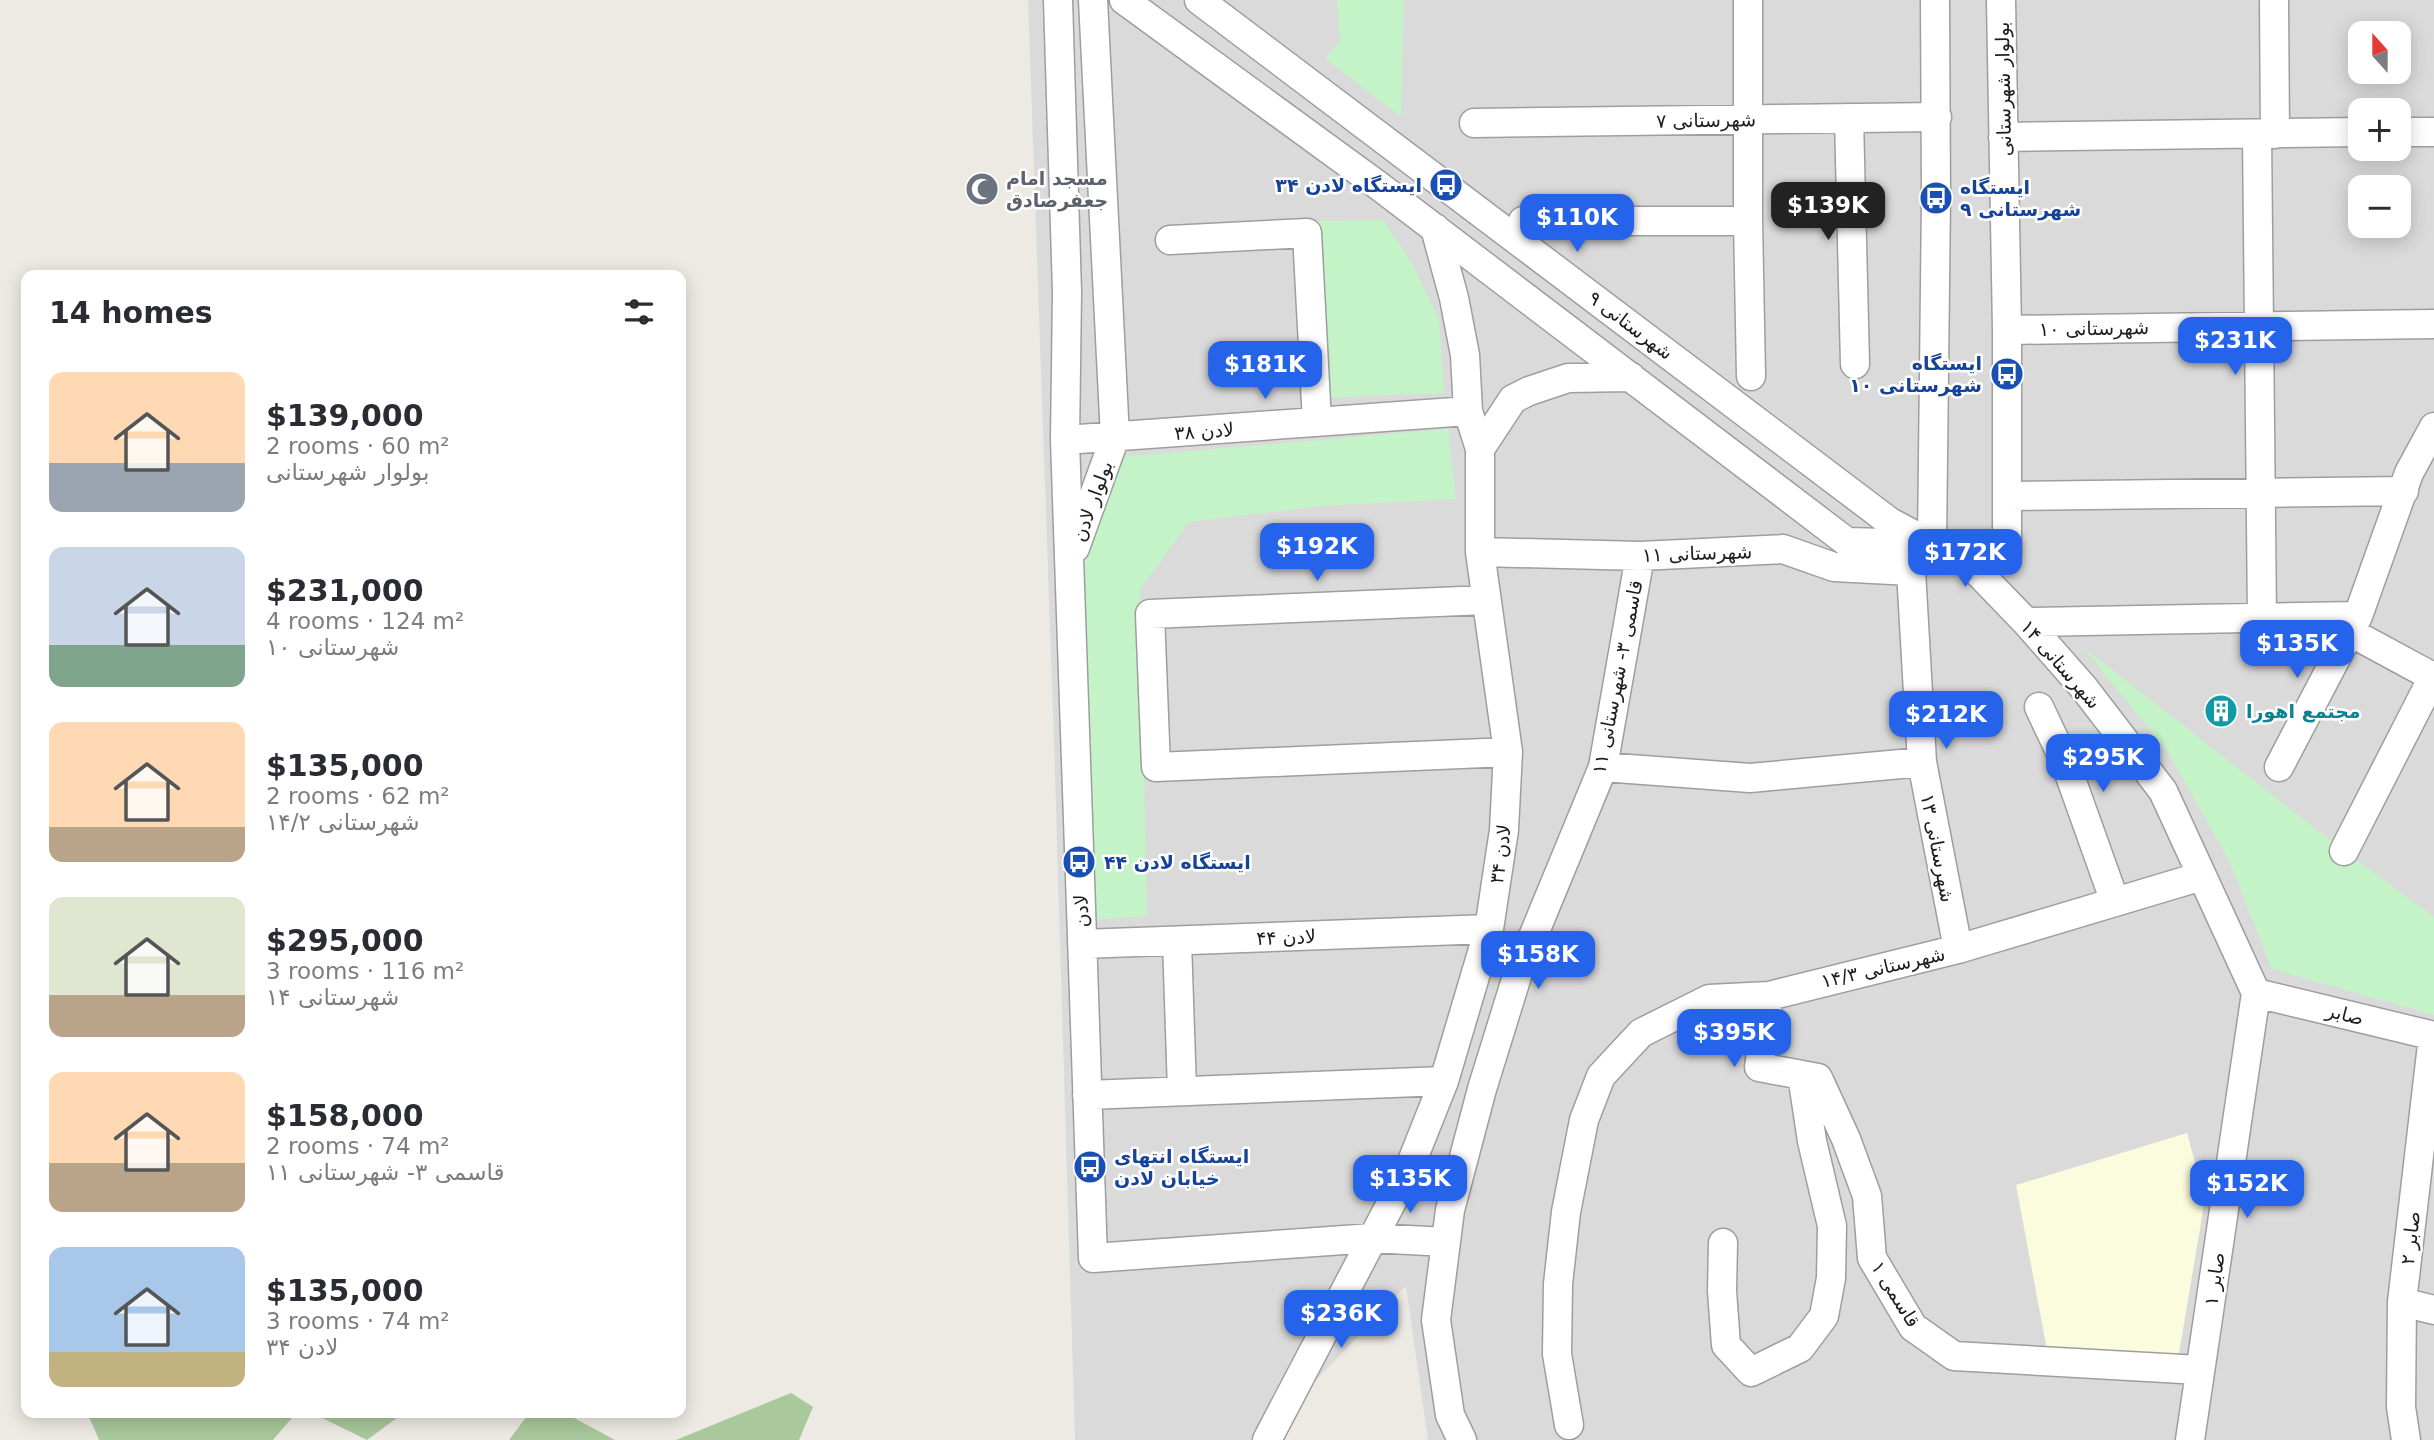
<!DOCTYPE html>
<html lang="en">
<head>
<meta charset="utf-8">
<style>
	body { margin:0; font-family:"DejaVu Sans","Noto Sans Arabic",sans-serif; background:#f2f2f3; color:#2b2b33; height:100vh; display:flex; flex-direction:column; font-size:26px; white-space:nowrap }
	* { box-sizing:border-box; margin:0 }
	p { font-size:23px; color:#7c7c81 }
	.icon { flex:none; width:38px; height:38px; fill:none; stroke:currentColor; stroke-width:2; stroke-linecap:round; stroke-linejoin:round }
	.map { position:relative; flex:1; overflow:hidden }
	.details { position:absolute; left:21px; top:270px; width:665px; height:1148px; display:flex; flex-direction:column; background:#fff; border-radius:14px; box-shadow:0 4px 18px #0003 }
	.details>* { flex:none }
	.needle { width:46px; rotate:339deg }
	.buttons { position:absolute; left:2348px; top:21px; display:grid; gap:14px }
	.buttons a { display:grid; place-items:center; width:63px; height:63px; border-radius:14px; background:#fff; box-shadow:0 4px 18px #0003; font-size:35px }
	.price { position:absolute; translate:-50% -60px; padding:0 16px; border-radius:14px; background:#2563eb; color:#fff; font-size:23px; line-height:46px; filter:drop-shadow(0 2px 4px #0008) }
	.price::after { content:''; position:absolute; left:50%; top:42px; width:21px; height:16px; margin-left:-10px; background:inherit; clip-path:polygon(0 0,100% 0,50% 100%) }
	.price.selected { background:#222; color:#fff }
	ul { padding:0; list-style:none }
	li { display:flex; align-items:center; gap:21px; height:175px; padding:0 28px }
	li span { display:grid; place-items:center; flex:none; width:196px; height:140px; border-radius:14px; color:#555 }
	li>.icon { margin-inline-start:auto }
	span .icon { width:84px; height:84px; fill:#fffc; stroke-width:1 }
	li b { font-size:30px }
	h2 { display:flex; justify-content:space-between; align-items:center; height:84px; padding:0 28px; font-size:30px }
	.map>svg:first-child { display:block }
	.residential { fill:#dadada; fill-rule:evenodd }
	.education { fill:#fbfbde }
	.forest { fill:#a9c89c }
	.park { fill:#c4f3c8 }
	.lines { fill:none; stroke-linecap:round; stroke-linejoin:round }
	.minor-casing { stroke:#9e9e9e; stroke-width:31 }
	.minor { stroke:#fff; stroke-width:28 }
	.labels { text-anchor:middle; stroke-width:5; stroke-linejoin:round; paint-order:stroke }
	.street-label { font-size:19px; fill:#1d1d1d; stroke:#fff }
	.worship-label { font-size:19px; font-weight:bold; fill:#5b616d; stroke:#fff; text-anchor:start }
	.transit-label { font-size:19px; font-weight:bold; fill:#164399; stroke:#fff; text-anchor:start }
	.culture-label { font-size:19px; font-weight:bold; fill:#0d838f; stroke:#fff; text-anchor:start }
</style>
</head>
<body>
<div class="map">
<svg width="2434" height="1440" viewBox="0 0 2434 1440">
	<rect width="100%" height="100%" fill="#edeae3"/>
	<path class="residential" d="M1028 0H2434V1440H1428L1406 1286 1259 1440H1075L1054 743ZM2361 33H2399V72H2361ZM2361 110H2399V149H2361ZM2361 187H2399V226H2361Z"/>
	<path class="education" d="M2187 1133 2205 1199 2177 1365 2050 1366 2016 1185Z"/>
	<path class="forest" d="M791 1393 813 1407 799 1440H676Z
		M87 1412H297L273 1440H99Z
		M310 1412H405L367 1440Z
		M530 1412H563L615 1440H509Z"/>
	<path class="park" d="M1337 0H1404L1401 117 1325 58 1340 42Z
		M1383 220 1412 263 1439 320 1444 393 1319 398 1313 221Z
		M1448 429 1456 499 1322 506 1189 522 1140 590 1147 916 1087 920 1075 606 1090 519 1122 457Z
		M2083 647 2344 851 2434 917V1015L2272 969 2229 861 2170 755Z"/>
	<g class="lines">
		<defs>
			<path id="minor" d="M1058 0 1067 292 1065 440 1093 1258 1372 1238 1446 1242
				M1124 0 1379 186 1847 542 1926 544
				M1199 0 1890 522 1971 565 2007 555V330L2001 0
				M1748 0V221L1751 376
				M2274 0 2275 134
				M1849 118 1855 364
				M1474 123 1937 117
				M2399 132H2434
				M2257 134 2262 619
				M2003 137 2361 132
				M1523 221H1748
				M1170 240 1307 233 1317 422
				M2007 330 2434 324
				M1065 440 1468 411
				M1480 449 1513 399 1529 391 1568 378 1631 377
				M2007 496 2404 491
				M1932 544 1936 198 1935 0
				M1075 548 1115 437 1093 0
				M1480 552 1640 556 1783 549 1834 567 1911 571
				M1922 557 1911 571 1922 762 1958 949
				M1971 565 2026 622 2084 688 2163 791 2256 993
				M1486 600 1150 614 1156 767 1508 752
				M2026 622 2358 616
				M2039 707 2065 762 2115 902
				M1603 767 1750 778 1922 762
				M2279 767 2358 616 2409 473 2434 427
				M2344 851 2433 677 2350 632
				M1177 941 1182 1091
				M1082 944 1489 929
				M2256 993 2434 1036
				M1769 996 1759 1067 1818 1078 1846 1139 1867 1196 1872 1258 1913 1327 1954 1356 2200 1370
				M1087 1095 1444 1081
				M1723 1243 1722 1291 1726 1345 1751 1372 1800 1348 1824 1316 1831 1278 1832 1226 1812 1141 1802 1075
				M2402 1302 2434 1310
				M1569 1425 1557 1354 1558 1284 1566 1212 1584 1120 1601 1076 1641 1033 1709 999 1769 996 1958 949 2202 876
				M1267 1440 1409 1169 1444 1081 1489 929 1504 830 1508 752 1480 552V449L1468 411 1465 355 1454 298 1435 228
				M1462 1440 1450 1415 1436 1320 1450 1210 1482 1089 1518 973 1603 767 1640 556
				M2190 1440 2256 993
				M2406 1440 2401 1407 2402 1302 2433 1036"/>
		</defs>
		<use href="#minor" class="minor-casing"/>
		<use href="#minor" class="minor"/>
	</g>
	<defs>
		<symbol id="bus-disc" viewBox="-11 -11 22 22"><circle r="9.5" fill="#1a4fb4" stroke="#fff"/><path d="M-5-6H5V4H4V6H2V4H-2V6H-4V4H-5ZM-3.5-4V0h7V-4ZM-3.5 1.2v1.5H-2V1.2ZM2 1.2v1.5H3.5V1.2Z" fill="#fff"/></symbol>
		<symbol id="mosque-disc" viewBox="-11 -11 22 22"><circle r="9.5" fill="#6b7280" stroke="#fff"/><path d="M3.5-4.9A6 6 0 1 0 3.5 4.9A5 5 0 1 1 3.5-4.9Z" fill="#fff"/></symbol>
		<symbol id="building-disc" viewBox="-11 -11 22 22"><circle r="9.5" fill="#0f9aa8" stroke="#fff"/><path d="M-4-6H4V6H1V3H-1V6H-4ZM-2.5-4.3h1.7v1.8h-1.7ZM.8-4.3h1.7v1.8H.8ZM-2.5-1h1.7V.8h-1.7ZM.8-1h1.7V.8H.8Z" fill="#fff"/></symbol>
	</defs>
	<g fill-rule="evenodd">
		<use href="#bus-disc" x="1427" y="166" width="38" height="38"/>
		<use href="#mosque-disc" x="963" y="170" width="38" height="38"/>
		<use href="#bus-disc" x="1917" y="179" width="38" height="38"/>
		<use href="#bus-disc" x="1988" y="355" width="38" height="38"/>
		<use href="#building-disc" x="2202" y="692" width="38" height="38"/>
		<use href="#bus-disc" x="1060" y="843" width="38" height="38"/>
		<use href="#bus-disc" x="1071" y="1148" width="38" height="38"/>
	</g>
	<g class="labels">
		<g class="street-label">
			<text transform="translate(2003 89) rotate(-91)" y="7">بولوار شهرستانی</text>
			<text transform="translate(1706 120) rotate(-1)" y="7">شهرستانی ۷</text>
			<text transform="translate(1631 325) rotate(37)" y="7">شهرستانی ۹</text>
			<text transform="translate(2094 328) rotate(-1)" y="7">شهرستانی ۱۰</text>
			<text transform="translate(1204 431) rotate(-4)" y="7">لادن ۳۸</text>
			<text transform="translate(1092 501) rotate(-70)" y="7">بولوار لادن</text>
			<text transform="translate(1697 553) rotate(-2)" y="7">شهرستانی ۱۱</text>
			<text transform="translate(2061 664) rotate(49)" y="7">شهرستانی ۱۴</text>
			<text transform="translate(1617 677) rotate(-79)" y="7">قاسمی ۳- شهرستانی ۱۱</text>
			<text transform="translate(1938 848) rotate(79)" y="7">شهرستانی ۱۳</text>
			<text transform="translate(1500 854) rotate(-82)" y="7">لادن ۳۴</text>
			<text transform="translate(1081 911) rotate(-92)" y="7">لادن</text>
			<text transform="translate(1286 937) rotate(-2)" y="7">لادن ۴۴</text>
			<text transform="translate(1883 967) rotate(-13)" y="7">شهرستانی ۱۴/۳</text>
			<text transform="translate(2345 1014) rotate(14)" y="7">صابر</text>
			<text transform="translate(2410 1238) rotate(-83)" y="7">صابر ۲</text>
			<text transform="translate(2214 1279) rotate(-82)" y="7">صابر ۱</text>
			<text transform="translate(1896 1294) rotate(58)" y="7">قاسمی ۱</text>
		</g>
		<g class="worship-label">
			<text x="1006" y="185">مسجد امام<tspan x="1006" dy="22">جعفرصادق</tspan></text>
		</g>
		<g class="transit-label">
			<text x="1422" y="192" text-anchor="end">ایستگاه لادن ۳۴</text>
			<text x="1960" y="194">ایستگاه<tspan x="1960" dy="22">شهرستانی ۹</tspan></text>
			<text x="1982" y="370" text-anchor="end">ایستگاه<tspan x="1982" dy="22">شهرستانی ۱۰</tspan></text>
			<text x="1104" y="869">ایستگاه لادن ۴۴</text>
			<text x="1114" y="1163">ایستگاه انتهای<tspan x="1114" dy="22">خیابان لادن</tspan></text>
		</g>
		<g class="culture-label">
			<text x="2246" y="718">مجتمع اهورا</text>
		</g>
	</g>
</svg>
<div class="buttons">
<a><svg class="needle" viewBox="-14 -14 28 28"><path d="M0-13l5 13h-10z" fill="#e53935"/><path d="M0 13l5-13h-10z" fill="#7c7c81"/></svg></a>
<a>+</a>
<a>−</a>
</div>
<b class="price selected" style="left:1828px;top:242px">$139K</b>
<b class="price" style="left:1577px;top:254px">$110K</b>
<b class="price" style="left:2235px;top:377px">$231K</b>
<b class="price" style="left:1265px;top:401px">$181K</b>
<b class="price" style="left:1317px;top:583px">$192K</b>
<b class="price" style="left:1965px;top:589px">$172K</b>
<b class="price" style="left:2297px;top:680px">$135K</b>
<b class="price" style="left:1946px;top:751px">$212K</b>
<b class="price" style="left:2103px;top:794px">$295K</b>
<b class="price" style="left:1538px;top:991px">$158K</b>
<b class="price" style="left:1734px;top:1069px">$395K</b>
<b class="price" style="left:1410px;top:1215px">$135K</b>
<b class="price" style="left:2247px;top:1220px">$152K</b>
<b class="price" style="left:1341px;top:1350px">$236K</b>
<section class="details">
<h2>14 homes<svg class="icon" aria-label="filters" viewBox="0 0 24 24"><path d="M4 7h16M4 17h16"/><circle cx="9" cy="7" r="2"/><circle cx="15" cy="17" r="2"/></svg></h2>
<ul>
<li><span style="background:linear-gradient(#ffd9b3 65%,#9aa5b1 0)"><svg class="icon" aria-label="home" viewBox="0 0 24 24"><path d="M3 11l9-7 9 7M6 9v11h12V9"/></svg></span><div><b>$139,000</b><p>2 rooms · 60 m²</p><p>بولوار شهرستانی</p></div></li>
<li><span style="background:linear-gradient(#c9d6e8 70%,#7fa58c 0)"><svg class="icon" aria-label="home" viewBox="0 0 24 24"><path d="M3 11l9-7 9 7M6 9v11h12V9"/></svg></span><div><b>$231,000</b><p>4 rooms · 124 m²</p><p>شهرستانی ۱۰</p></div></li>
<li><span style="background:linear-gradient(#ffd9b3 75%,#b9a48a 0)"><svg class="icon" aria-label="home" viewBox="0 0 24 24"><path d="M3 11l9-7 9 7M6 9v11h12V9"/></svg></span><div><b>$135,000</b><p>2 rooms · 62 m²</p><p>شهرستانی ۱۴/۲</p></div></li>
<li><span style="background:linear-gradient(#dfe7d0 70%,#b9a48a 0)"><svg class="icon" aria-label="home" viewBox="0 0 24 24"><path d="M3 11l9-7 9 7M6 9v11h12V9"/></svg></span><div><b>$295,000</b><p>3 rooms · 116 m²</p><p>شهرستانی ۱۴</p></div></li>
<li><span style="background:linear-gradient(#ffd9b3 65%,#b9a48a 0)"><svg class="icon" aria-label="home" viewBox="0 0 24 24"><path d="M3 11l9-7 9 7M6 9v11h12V9"/></svg></span><div><b>$158,000</b><p>2 rooms · 74 m²</p><p>قاسمی ۳- شهرستانی ۱۱</p></div></li>
<li><span style="background:linear-gradient(#a9c7e8 75%,#c2b280 0)"><svg class="icon" aria-label="home" viewBox="0 0 24 24"><path d="M3 11l9-7 9 7M6 9v11h12V9"/></svg></span><div><b>$135,000</b><p>3 rooms · 74 m²</p><p>لادن ۳۴</p></div></li>
</ul>
</section>
</div>
</body>
</html>
